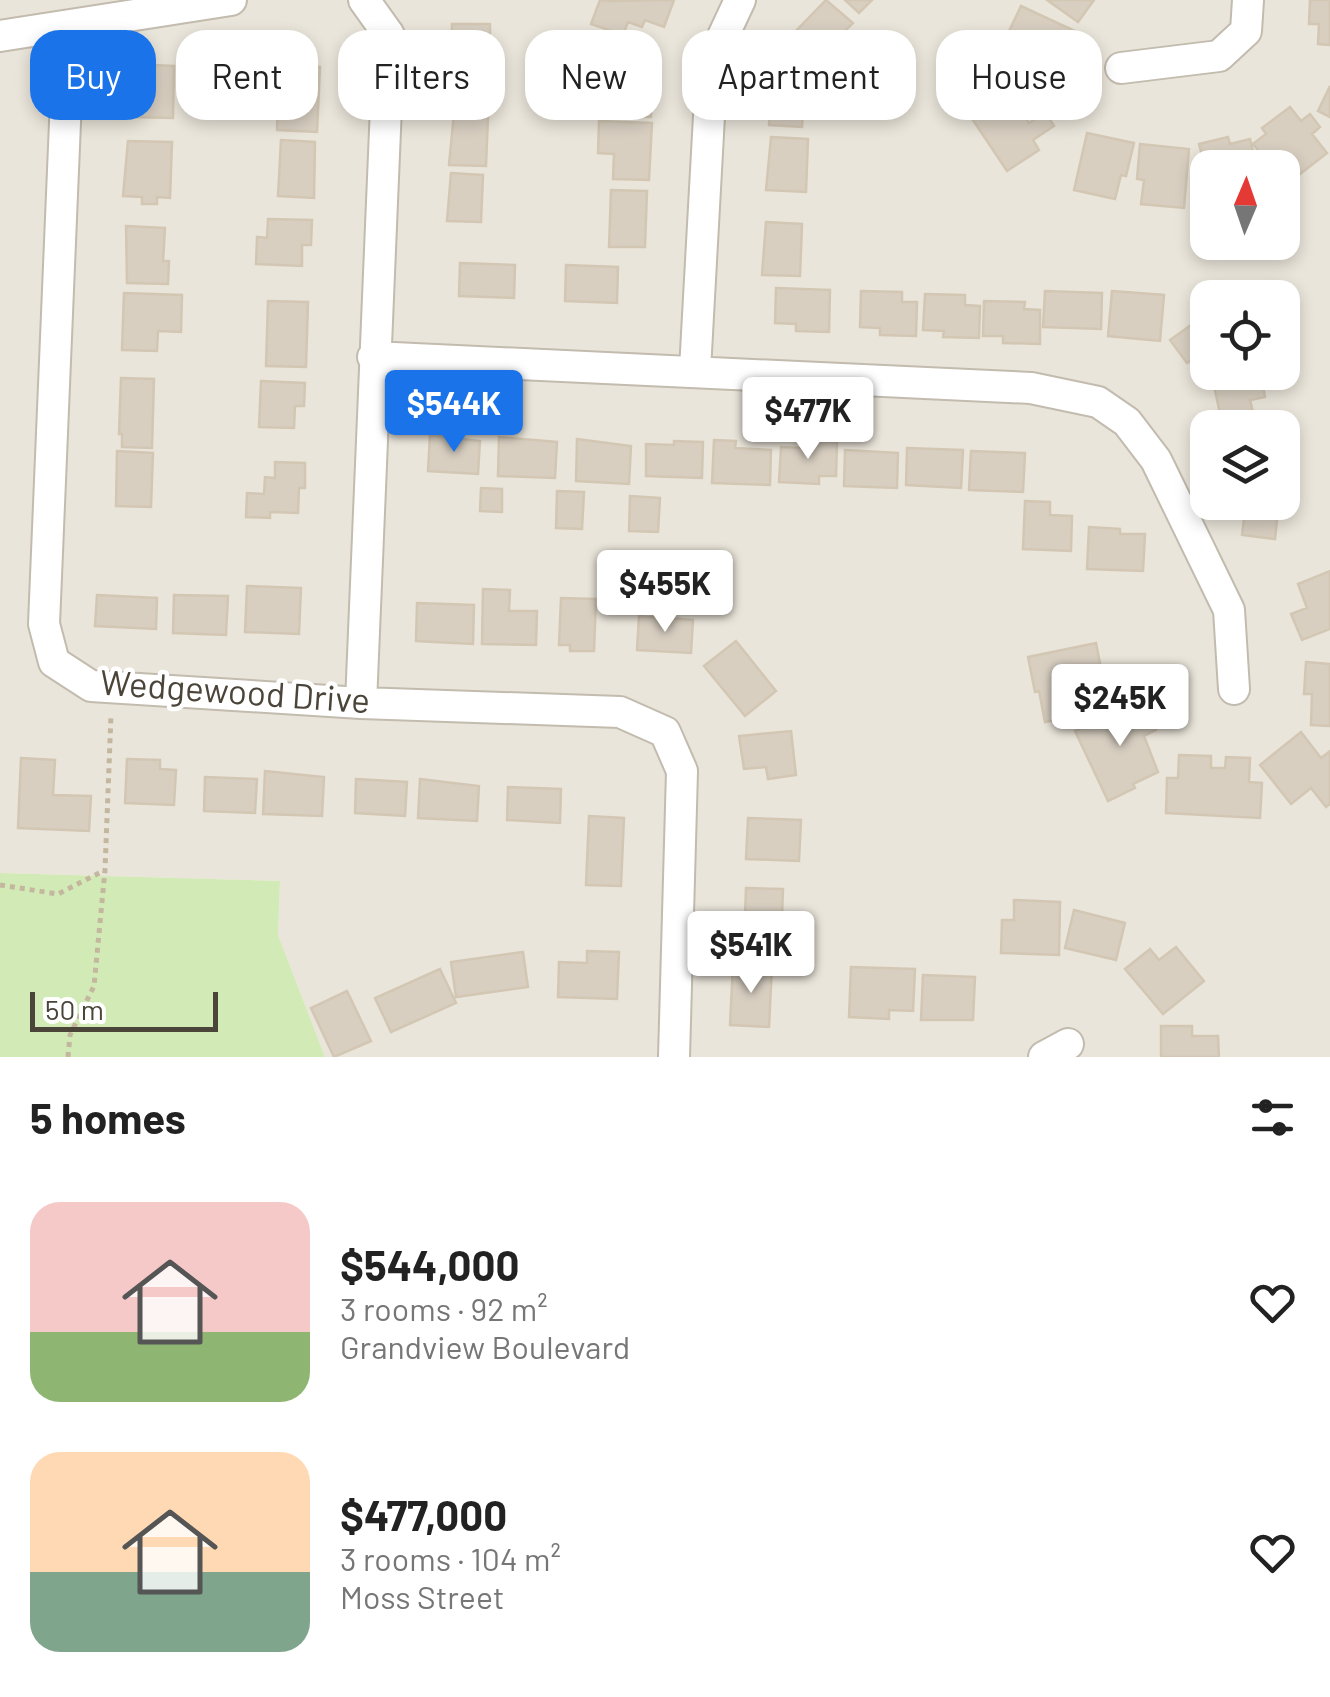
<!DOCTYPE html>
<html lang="en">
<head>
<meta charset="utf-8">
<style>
	body { margin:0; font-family:Barlow,sans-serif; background:#f2f2f2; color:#222; height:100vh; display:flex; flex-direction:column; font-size:38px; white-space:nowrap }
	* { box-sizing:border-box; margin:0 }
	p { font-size:32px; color:#767676 }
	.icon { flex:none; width:55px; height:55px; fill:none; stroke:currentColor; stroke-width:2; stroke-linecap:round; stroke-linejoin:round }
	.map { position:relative; height:1057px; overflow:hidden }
	.side { display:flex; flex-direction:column; background:#fff; flex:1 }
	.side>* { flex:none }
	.top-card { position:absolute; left:30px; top:30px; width:1270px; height:90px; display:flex; gap:20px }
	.needle { width:65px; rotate:2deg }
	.controls { position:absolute; left:1190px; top:150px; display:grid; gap:20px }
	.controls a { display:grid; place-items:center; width:110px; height:110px; border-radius:20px; background:#fff; box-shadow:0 5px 15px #0003; font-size:50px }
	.scale { position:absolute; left:30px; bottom:25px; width:188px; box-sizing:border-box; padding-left:10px; border:5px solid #4b4439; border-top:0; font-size:28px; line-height:35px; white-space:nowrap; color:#4b4439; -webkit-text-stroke:8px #fff; paint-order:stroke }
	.price { position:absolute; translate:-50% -85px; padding:0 22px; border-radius:10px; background:#fff; color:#222; font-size:32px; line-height:65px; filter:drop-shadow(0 2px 5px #0008) }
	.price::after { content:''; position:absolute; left:50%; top:60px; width:30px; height:22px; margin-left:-15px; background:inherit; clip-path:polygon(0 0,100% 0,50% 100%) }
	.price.active { background:#1a73e8; color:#fff }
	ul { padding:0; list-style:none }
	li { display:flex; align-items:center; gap:30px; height:250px; padding:0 30px }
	li span { display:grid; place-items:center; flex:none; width:280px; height:200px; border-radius:30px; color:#555 }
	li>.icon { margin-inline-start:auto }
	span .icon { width:120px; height:120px; fill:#fffc; stroke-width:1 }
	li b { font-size:42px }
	h2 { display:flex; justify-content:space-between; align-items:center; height:120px; padding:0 30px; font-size:42px }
	.pill { padding:0 35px; border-radius:30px; background:#fff; box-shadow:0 5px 15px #0003; font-size:35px; line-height:90px }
	.pill.active { background:#1a73e8; color:#fff }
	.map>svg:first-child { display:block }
	.residential { fill:#eae5da; fill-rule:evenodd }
	.green { fill:#d2eab5 }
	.building { fill:#d8cfc1; stroke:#d3c7b4; stroke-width:2.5 }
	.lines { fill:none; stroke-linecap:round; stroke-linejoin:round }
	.street-casing { stroke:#c2bbae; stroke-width:34 }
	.path { stroke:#c4b79f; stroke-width:5; stroke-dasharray:5 5; stroke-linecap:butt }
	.street { stroke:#fff; stroke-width:30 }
	.labels { text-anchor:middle; stroke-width:9; stroke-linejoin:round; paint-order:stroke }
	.street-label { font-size:35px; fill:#4b4439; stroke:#fff }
</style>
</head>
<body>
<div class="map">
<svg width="1330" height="1057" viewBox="0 0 1330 1057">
	<rect width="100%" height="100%" fill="#f6f3ec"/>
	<path class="residential" d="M0 0H1330V1057H325L278 935 280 881 0 873ZM1208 168H1282V242H1208ZM1208 298H1282V372H1208ZM1208 428H1282V502H1208Z"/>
	<path class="green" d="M0 873 280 881 278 935 325 1057H0Z"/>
	<path class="building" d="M600 0 610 1 674 0 664 27 645 20 642 27 628 22 623 35 591 24Z
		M826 0 853 23 811 64 787 40Z
		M845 0H872L859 13Z
		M1047 0H1094L1078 22Z
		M1310 0H1330V45L1318 44 1319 24H1309Z
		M1021 6 1075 31 1064 53 1037 40 1035 44 1040 46 1032 63 1001 48Z
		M452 24H490V75H456V64H452Z
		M131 64 174 66 173 118 130 117Z
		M279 65 320 67 317 132 277 130Z
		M783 71 818 73 816 113 803 112 802 127 769 125 771 89 781 90Z
		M596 78 653 83 651 117 595 115Z
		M1330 86V117L1318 111Z
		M456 92 489 93 486 166 449 165Z
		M1010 95 1029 123 1045 112 1054 126 1033 140 1039 150 1007 171 973 120Z
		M1290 107 1301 121 1310 114 1320 127 1312 134 1327 153 1286 185 1282 181V168H1272L1253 144 1266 134 1262 128Z
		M599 121 652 123 649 180 613 179 614 154 598 153Z
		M1087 133 1134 143 1126 176 1121 175 1115 199 1074 190Z
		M771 137 808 139 806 192 766 190Z
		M1228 137 1230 144 1250 139 1257 168H1208V178L1199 144Z
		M281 140 315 142 314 198 278 196Z
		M128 141 172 142 170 198 157 197V204H142V197L123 196Z
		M1140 144 1189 149 1184 208 1141 204 1144 180 1137 179Z
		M451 173 483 175 481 222 447 221Z
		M611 190 647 191 645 247H609Z
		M268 219 312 220 311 245H302V266L256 264 257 237 267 238Z
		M766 222 802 224 800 276 762 275Z
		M126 226 165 228 163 261H169L168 284 127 283Z
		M460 263 515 265 514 298 459 296Z
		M566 265 618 267 617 303 565 301Z
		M776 288 830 290 829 332 796 331V324L775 323Z
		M861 291 902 292V302H917L916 336 880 335V328L860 327Z
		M1045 291 1102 293 1101 329 1043 327Z
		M1112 291 1164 295 1160 341 1108 336Z
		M124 293 182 295 181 332 158 331 157 351 122 350Z
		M925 294 965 295V305L980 306 979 338 943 337 944 331 923 330Z
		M268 301 308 302 306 367 266 366Z
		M984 301 1025 302 1024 309 1040 310V344L1003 343V336H983Z
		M1208 313V368L1199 355 1187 363 1170 340Z
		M1261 375 1265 397 1250 400 1254 416 1222 423 1214 386Z
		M121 378 154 379 152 448 122 447V434H119Z
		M261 381 305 383 304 406H295L294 428 259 427Z
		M430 435 480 441 478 474 428 471Z
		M499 437 557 442 555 478 498 476Z
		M577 439 631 446 629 484 576 481Z
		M714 440 736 441 735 448 771 450 770 485 712 483Z
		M802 440 837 442 836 476H819V484L779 482 781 447 801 448Z
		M674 441 703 442 702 478 646 476V444L674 445Z
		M907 448 963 450 961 488 906 485Z
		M845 450 898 453 897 488 844 486Z
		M117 451 153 453 151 507 116 506Z
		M971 451 1025 453 1023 492 969 490Z
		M1282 460 1294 461 1291 481 1282 479Z
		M275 462 305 463V488H299L298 513 270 512V518L246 517 247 493 264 494 265 477 275 478Z
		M481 488 502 489V512L480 511Z
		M557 491 584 492 582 529 556 528Z
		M630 496 660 498 658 532 629 531Z
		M1025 501 1050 502V515L1072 516 1071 551 1023 549Z
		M1246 502H1279L1275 539 1242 535Z
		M1089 527 1120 529V534H1145L1143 571 1087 569Z
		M1330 571V629L1302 640 1291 614 1307 608 1298 584Z
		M247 586 301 588 299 634 245 632Z
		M483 589 510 590 509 611H537L536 645 482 644Z
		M97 595 157 598 156 629 95 626Z
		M174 595 228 596 226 635 173 633Z
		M561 598 596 599 594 651H570V645H559Z
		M417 603 474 605 473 644 416 641Z
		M639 616 693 620 691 653 637 650Z
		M736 641 776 691 745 716 704 666Z
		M1096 643 1102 673 1082 677 1095 712 1045 722 1039 691 1035 692 1028 657Z
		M1306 662 1330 664V726L1311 725 1312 694H1304Z
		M1142 700 1156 730 1144 736 1158 772 1133 784 1135 788 1108 801 1075 731Z
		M791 731 796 775 768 779 766 767 744 769 739 736Z
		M1301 732 1321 758 1330 751V804L1326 807 1311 788 1291 804 1260 765Z
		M1179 755 1211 756V768H1225L1226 757 1250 758 1249 782 1262 783 1260 818 1166 813 1167 778H1178Z
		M21 758 55 760 53 795 91 796 89 831 18 828Z
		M127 759 160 760V769L176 770 174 805 125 803Z
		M265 771 324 777 322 816 263 814Z
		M205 777 257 779 255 813 204 811Z
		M356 779 407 782 405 816 355 813Z
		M420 779 479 786 477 821 418 818Z
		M508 787 561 789 560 823 507 820Z
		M589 816 624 818 621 886 586 885Z
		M748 818 801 820 799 861 746 859Z
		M746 888 783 889 782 917H791L786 960 754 959V944L744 943Z
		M1014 900 1060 902 1059 955 1001 953 1002 920H1014Z
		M1074 910 1125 923 1116 960 1065 948Z
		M1176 947 1204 981 1163 1014 1125 969 1150 949 1159 960Z
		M587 951 619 952 617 999 558 997 559 962 587 963Z
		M523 952 528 987 456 997 451 962Z
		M733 965 772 967 769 1027 730 1025Z
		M851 967 915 969 913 1011 889 1010V1019L849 1017Z
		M440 969 456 1003 391 1032 375 998Z
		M923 975 975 977 973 1020H921Z
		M347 991 371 1041 334 1057 311 1008Z
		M1161 1026H1192V1036H1218L1219 1057H1161Z"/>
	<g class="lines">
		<defs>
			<path id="street" d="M69 27 44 624 54 662 91 686 361 703 620 712 665 732 682 771 674 1057
				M0 36 231 0
				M1121 68 1219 56 1246 31 1248 0
				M373 357 1031 388 1098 402 1127 422 1156 460 1229 610 1234 689
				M695 370 710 98 718 47 740 0
				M361 703 389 35 364 0
				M1044 1057 1068 1044"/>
		</defs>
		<use href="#street" class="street-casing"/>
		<path class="path" d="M0 885 58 894 105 870
			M68 1057 70 1035 94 986 105 870 111 715"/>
		<use href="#street" class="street"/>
	</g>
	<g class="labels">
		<g class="street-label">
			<text transform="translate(235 692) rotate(4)" y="12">Wedgewood Drive</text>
		</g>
	</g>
</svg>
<div class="controls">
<a><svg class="needle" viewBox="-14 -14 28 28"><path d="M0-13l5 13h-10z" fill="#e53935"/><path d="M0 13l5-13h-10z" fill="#767676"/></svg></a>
<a><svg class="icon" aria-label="locate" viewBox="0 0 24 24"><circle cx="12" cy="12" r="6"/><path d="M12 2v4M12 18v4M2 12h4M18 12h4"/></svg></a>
<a><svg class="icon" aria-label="layers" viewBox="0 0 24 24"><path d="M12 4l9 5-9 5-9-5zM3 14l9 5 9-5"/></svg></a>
</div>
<div class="scale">50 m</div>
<b class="price active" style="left:454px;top:455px">$544K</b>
<b class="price" style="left:808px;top:462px">$477K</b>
<b class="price" style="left:665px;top:635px">$455K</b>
<b class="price" style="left:1120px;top:749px">$245K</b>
<b class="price" style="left:751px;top:996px">$541K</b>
<div class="top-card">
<a class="pill active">Buy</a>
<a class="pill">Rent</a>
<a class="pill">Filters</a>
<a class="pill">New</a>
<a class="pill">Apartment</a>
<a class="pill">House</a>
</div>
</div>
<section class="side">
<h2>5 homes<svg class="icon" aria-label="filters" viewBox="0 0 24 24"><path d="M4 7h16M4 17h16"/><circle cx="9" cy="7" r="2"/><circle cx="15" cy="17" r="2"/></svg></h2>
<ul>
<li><span style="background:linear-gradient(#f6c9c9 65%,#8fb573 0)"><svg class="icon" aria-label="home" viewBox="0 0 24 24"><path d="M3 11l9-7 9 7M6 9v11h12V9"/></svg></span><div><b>$544,000</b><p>3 rooms · 92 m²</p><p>Grandview Boulevard</p></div><svg class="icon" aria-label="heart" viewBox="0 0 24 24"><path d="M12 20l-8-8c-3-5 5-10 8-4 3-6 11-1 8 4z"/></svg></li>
<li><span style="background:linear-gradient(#ffd9b3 60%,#7fa58c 0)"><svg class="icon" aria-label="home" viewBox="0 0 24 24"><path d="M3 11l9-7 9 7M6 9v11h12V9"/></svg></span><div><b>$477,000</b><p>3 rooms · 104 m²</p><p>Moss Street</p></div><svg class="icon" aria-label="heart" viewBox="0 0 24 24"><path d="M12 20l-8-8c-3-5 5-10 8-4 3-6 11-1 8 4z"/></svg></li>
</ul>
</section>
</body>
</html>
